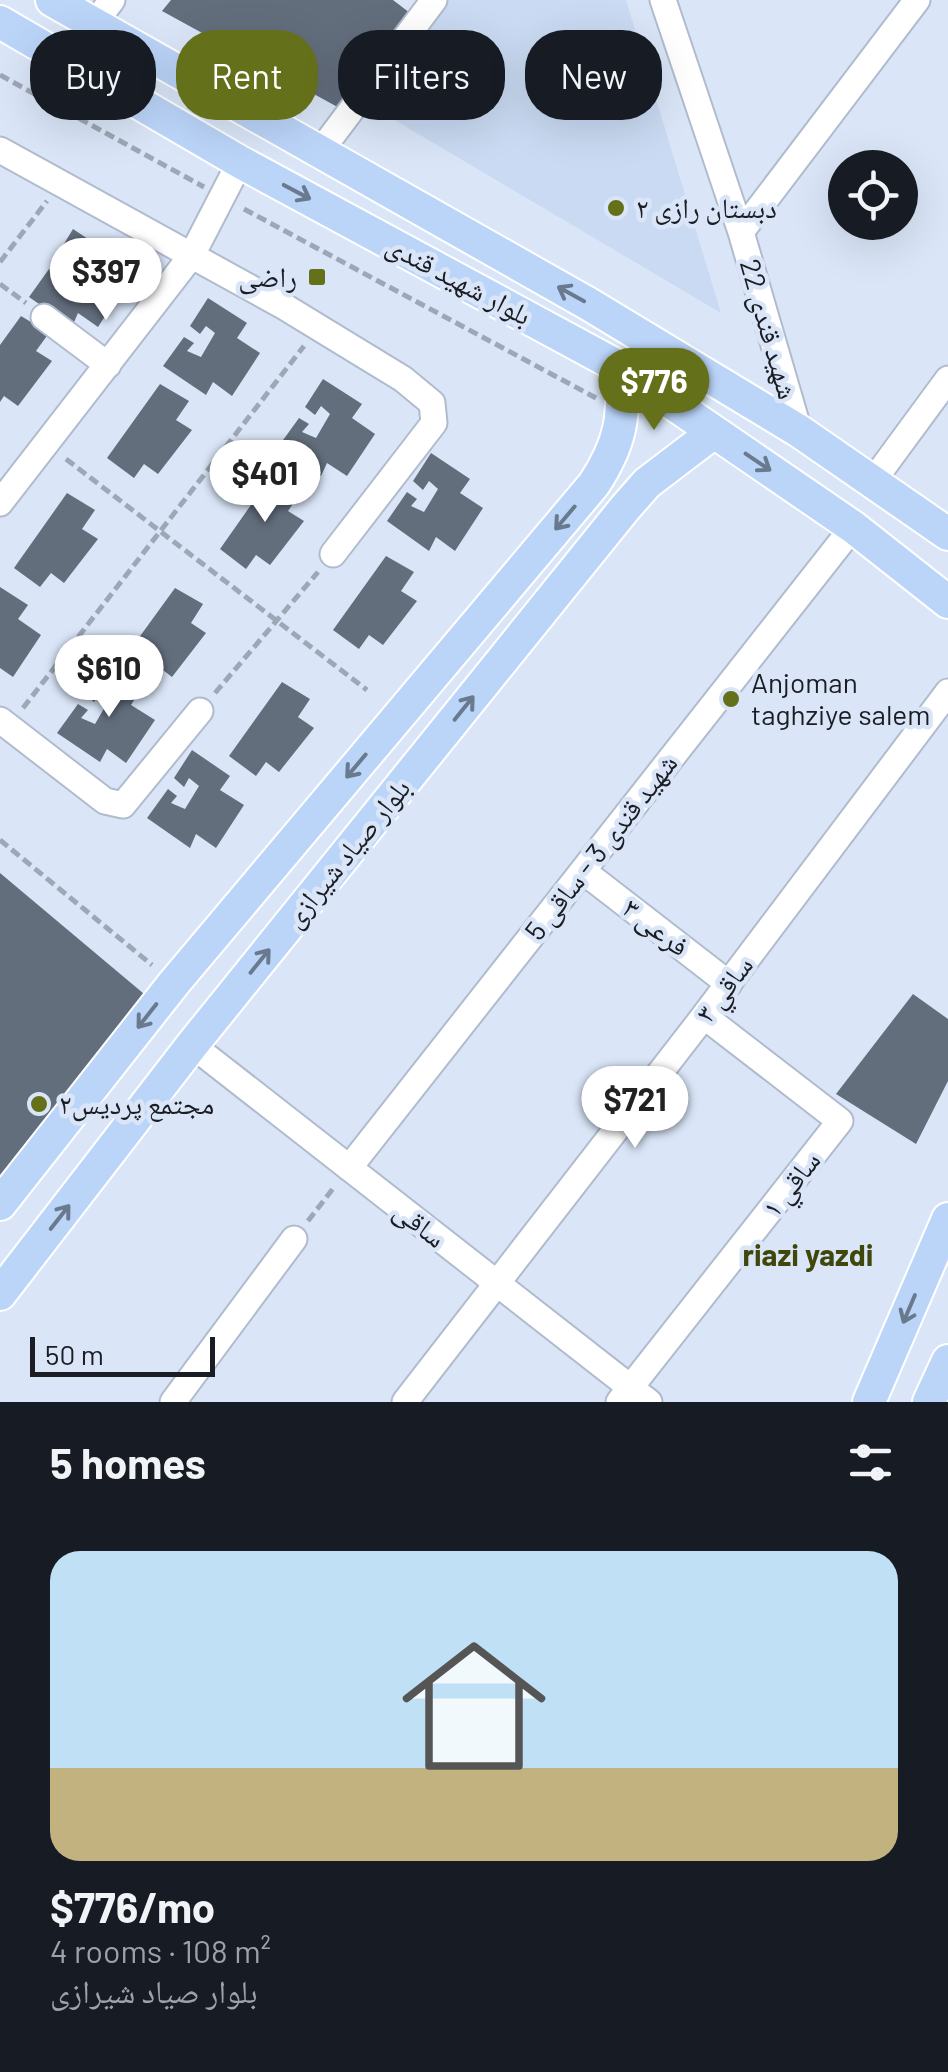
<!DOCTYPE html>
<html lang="en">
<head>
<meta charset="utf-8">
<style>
	body { margin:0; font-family:Barlow,"Noto Naskh Arabic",sans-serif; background:#242831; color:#f1f3f6; height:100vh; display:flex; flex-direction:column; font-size:38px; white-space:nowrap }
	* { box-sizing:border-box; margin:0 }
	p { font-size:32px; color:#9ea1a6 }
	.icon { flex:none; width:55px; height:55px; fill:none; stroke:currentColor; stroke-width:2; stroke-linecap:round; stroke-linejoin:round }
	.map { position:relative; height:1402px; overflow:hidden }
	.panel { display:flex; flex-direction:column; background:#171b24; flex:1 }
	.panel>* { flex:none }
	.banner { position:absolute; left:30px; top:30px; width:890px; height:90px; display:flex; gap:20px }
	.tools { position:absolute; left:828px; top:150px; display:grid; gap:20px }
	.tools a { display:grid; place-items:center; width:90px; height:90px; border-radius:50%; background:#171b24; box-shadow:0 10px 40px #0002; font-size:50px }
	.scale { position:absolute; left:30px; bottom:25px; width:185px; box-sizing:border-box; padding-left:10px; border:5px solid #1a1e24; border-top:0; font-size:28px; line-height:35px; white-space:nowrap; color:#1a1e24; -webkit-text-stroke:8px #dae6f8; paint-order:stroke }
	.price { position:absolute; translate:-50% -85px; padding:0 22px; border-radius:35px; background:#fff; color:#222; font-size:32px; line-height:65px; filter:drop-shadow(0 2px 5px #0008) }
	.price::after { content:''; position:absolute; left:50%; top:60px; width:30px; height:22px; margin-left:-15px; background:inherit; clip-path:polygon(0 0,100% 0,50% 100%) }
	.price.on { background:#64701a; color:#fff }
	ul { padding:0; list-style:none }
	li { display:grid; align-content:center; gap:20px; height:530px; padding:0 50px }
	li span { display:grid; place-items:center; height:310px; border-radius:30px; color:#555 }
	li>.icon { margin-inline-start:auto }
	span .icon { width:180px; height:180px; fill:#fffc; stroke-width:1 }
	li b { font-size:42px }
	h2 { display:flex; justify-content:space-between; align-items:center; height:120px; padding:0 50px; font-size:42px }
	.tag { padding:0 35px; border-radius:40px; background:#171b24; box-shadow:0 10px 40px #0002; font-size:35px; line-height:90px }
	.tag.on { background:#64701a; color:#fff }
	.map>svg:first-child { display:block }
	.built { fill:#c9daf2 }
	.building { fill:#636e7d }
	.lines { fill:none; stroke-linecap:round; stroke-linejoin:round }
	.minor-casing { stroke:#b0bccd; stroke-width:29 }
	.major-casing { stroke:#fff; stroke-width:36 }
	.path { stroke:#9ea7b6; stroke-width:5; stroke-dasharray:10 5; stroke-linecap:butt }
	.minor { stroke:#fff; stroke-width:25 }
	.major { stroke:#bbd5f9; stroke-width:32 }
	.oneway { stroke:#6a7a8e }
	.poi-dot { fill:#64701a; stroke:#dae6f8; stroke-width:4 }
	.labels { text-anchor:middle; stroke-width:9; stroke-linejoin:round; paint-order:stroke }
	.poi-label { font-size:28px; fill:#1a1e24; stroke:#dae6f8; text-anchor:start }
	.street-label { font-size:28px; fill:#1a1e24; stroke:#dae6f8 }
	.neighbourhood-label { font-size:30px; font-weight:bold; fill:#3f470b; stroke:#dae6f8 }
</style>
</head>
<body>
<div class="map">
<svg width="948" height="1402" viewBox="0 0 948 1402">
	<rect width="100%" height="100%" fill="#dae6f8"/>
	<path class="built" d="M448 0H626L721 313 366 103Z"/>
	<path class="building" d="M171 0H393L427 26 354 116 162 11Z
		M73 229 112 255 102 269 126 284 98 327 78 313 72 327 29 297 49 269 59 274 53 282 66 288 80 265 71 257 66 266 56 257Z
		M208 298 247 323 237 338 260 353 232 396 213 382 206 395 163 366 184 337 194 343 187 351 201 357 215 333 206 326 200 334 190 326Z
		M21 316 49 333 36 351 52 361 18 406 4 396 0 402V345Z
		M323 379 362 404 352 418 375 434 347 476 327 463 321 476 278 447 299 418 309 424 302 432 316 438 330 414 321 406 315 415 305 407Z
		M160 384 189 401 176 420 192 430 158 474 144 464 134 478 107 458Z
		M431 453 470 479 460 493 483 508 455 551 436 537 429 551 387 521 407 492 417 499 411 506 424 512 438 489 429 481 423 490 413 481Z
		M272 475 301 492 288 511 304 521 270 565 256 555 246 569 220 549Z
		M67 493 95 510 82 529 98 539 64 583 51 573 40 587 14 568Z
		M386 556 414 572 401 591 417 601 383 645 369 635 359 649 333 630Z
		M0 587 28 605 18 619 41 635 13 677 0 668Z
		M175 588 203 604 191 623 206 633 172 677 159 667 148 681 122 661Z
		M102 665 140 690 131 705 155 720 126 763 107 749 100 762 57 733 78 704 88 710 81 718 95 724 109 700 100 693 94 702 84 693Z
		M282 682 310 699 298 717 314 728 279 772 266 762 256 776 229 756Z
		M192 750 230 776 220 790 244 805 216 848 196 834 190 848 147 818 168 789 177 796 171 803 185 809 199 786 189 778 184 787 174 778Z
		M0 873 156 1004 0 1204Z
		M913 994 948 1019V1081L916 1144 836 1094Z"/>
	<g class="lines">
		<defs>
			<path id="minor" d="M663 0 741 232 799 431
				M94 24 112 0
				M0 150 285 307 403 379 432 403 434 423 333 554
				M319 153 434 0
				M741 232 917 0
				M44 317 108 365
				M873 481 948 379
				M0 503 192 255 240 162
				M0 720 105 801 123 805 200 711
				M583 871 729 984
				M192 1045 649 1402
				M349 1168 853 527
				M173 1402 294 1239
				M405 1402 704 1016 948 692
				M619 1402 840 1121 704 1016"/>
			<path id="major" d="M52 0 587 303 799 431 948 534
				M0 22 240 162 621 368 853 527 948 602
				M0 1204 174 983 594 484C621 443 625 416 621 368
				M0 1294 192 1045 625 508 647 483 714 432
				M869 1402 948 1219
				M929 1402 948 1361"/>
		</defs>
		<use href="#minor" class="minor-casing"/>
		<use href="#major" class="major-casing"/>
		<path class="path" d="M0 75 204 187
			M244 209 596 398
			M0 262 47 201
			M0 284 26 303
			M66 459 367 690
			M215 693 318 572
			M23 708 304 346
			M0 840 152 965
			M308 1221 335 1186"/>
		<use href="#minor" class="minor"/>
		<use href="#major" class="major"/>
	</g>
	<defs><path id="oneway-shaft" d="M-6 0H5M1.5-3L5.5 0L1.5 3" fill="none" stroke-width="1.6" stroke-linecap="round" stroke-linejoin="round" transform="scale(2.5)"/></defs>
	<g class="oneway">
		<use href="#oneway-shaft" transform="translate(297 192) rotate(28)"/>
		<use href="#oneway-shaft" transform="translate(571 294) rotate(-151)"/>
		<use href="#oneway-shaft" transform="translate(758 462) rotate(34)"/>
		<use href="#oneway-shaft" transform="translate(565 518) rotate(130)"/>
		<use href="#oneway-shaft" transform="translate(464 708) rotate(-51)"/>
		<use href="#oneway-shaft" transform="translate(356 766) rotate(130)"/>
		<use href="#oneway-shaft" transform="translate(260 961) rotate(-51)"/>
		<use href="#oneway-shaft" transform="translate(147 1016) rotate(128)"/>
		<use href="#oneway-shaft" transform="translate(60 1217) rotate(-52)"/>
		<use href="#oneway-shaft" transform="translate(909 1309) rotate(113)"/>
	</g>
	<g class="poi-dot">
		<circle cx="616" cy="208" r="10"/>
		<rect x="307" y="267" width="20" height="20" rx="5"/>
		<circle cx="731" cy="699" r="10"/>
		<circle cx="39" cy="1104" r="10"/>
	</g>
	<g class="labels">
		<g class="poi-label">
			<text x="636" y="218">دبستان رازی ۲</text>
			<text x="297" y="287" text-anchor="end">راضی</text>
			<text x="751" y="693">Anjoman<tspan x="751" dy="32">taghziye salem</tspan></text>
			<text x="59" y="1114">مجتمع پردیس۲</text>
		</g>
		<g class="street-label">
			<text transform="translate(459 280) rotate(28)" y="10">بلوار شهید قندی</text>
			<text transform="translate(769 329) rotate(74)" y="10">شهید قندی 22</text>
			<text transform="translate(601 847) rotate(-52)" y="10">شهید قندی 3 - ساقی 5</text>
			<text transform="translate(347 853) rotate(-51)" y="10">بلوار صیاد شیرازی</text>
			<text transform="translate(656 927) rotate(38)" y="10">فرعی ۳</text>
			<text transform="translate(724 989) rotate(-53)" y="10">ساقي ۳</text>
			<text transform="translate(791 1184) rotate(-52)" y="10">ساقي ۱</text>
			<text transform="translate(420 1224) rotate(38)" y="10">ساقی</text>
		</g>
		<g class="neighbourhood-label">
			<text x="808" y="1266">riazi yazdi</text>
		</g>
	</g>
</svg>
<div class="tools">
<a><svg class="icon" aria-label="locate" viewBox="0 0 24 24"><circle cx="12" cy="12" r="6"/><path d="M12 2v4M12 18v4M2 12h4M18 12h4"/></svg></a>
</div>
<div class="scale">50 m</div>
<b class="price" style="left:106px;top:323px">$397</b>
<b class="price on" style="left:654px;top:433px">$776</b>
<b class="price" style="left:265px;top:525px">$401</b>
<b class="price" style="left:109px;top:720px">$610</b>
<b class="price" style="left:635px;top:1151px">$721</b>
<div class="banner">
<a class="tag">Buy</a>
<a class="tag on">Rent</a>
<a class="tag">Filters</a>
<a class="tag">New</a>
</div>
</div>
<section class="panel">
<h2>5 homes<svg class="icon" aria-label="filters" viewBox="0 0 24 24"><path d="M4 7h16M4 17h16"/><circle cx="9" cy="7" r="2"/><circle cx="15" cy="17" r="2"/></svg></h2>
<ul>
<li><span style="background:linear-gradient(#bfe0f5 70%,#c2b280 0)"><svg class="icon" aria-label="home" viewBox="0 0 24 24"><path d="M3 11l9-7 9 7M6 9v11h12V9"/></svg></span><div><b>$776/mo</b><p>4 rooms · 108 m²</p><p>بلوار صیاد شیرازی</p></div></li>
</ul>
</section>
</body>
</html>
